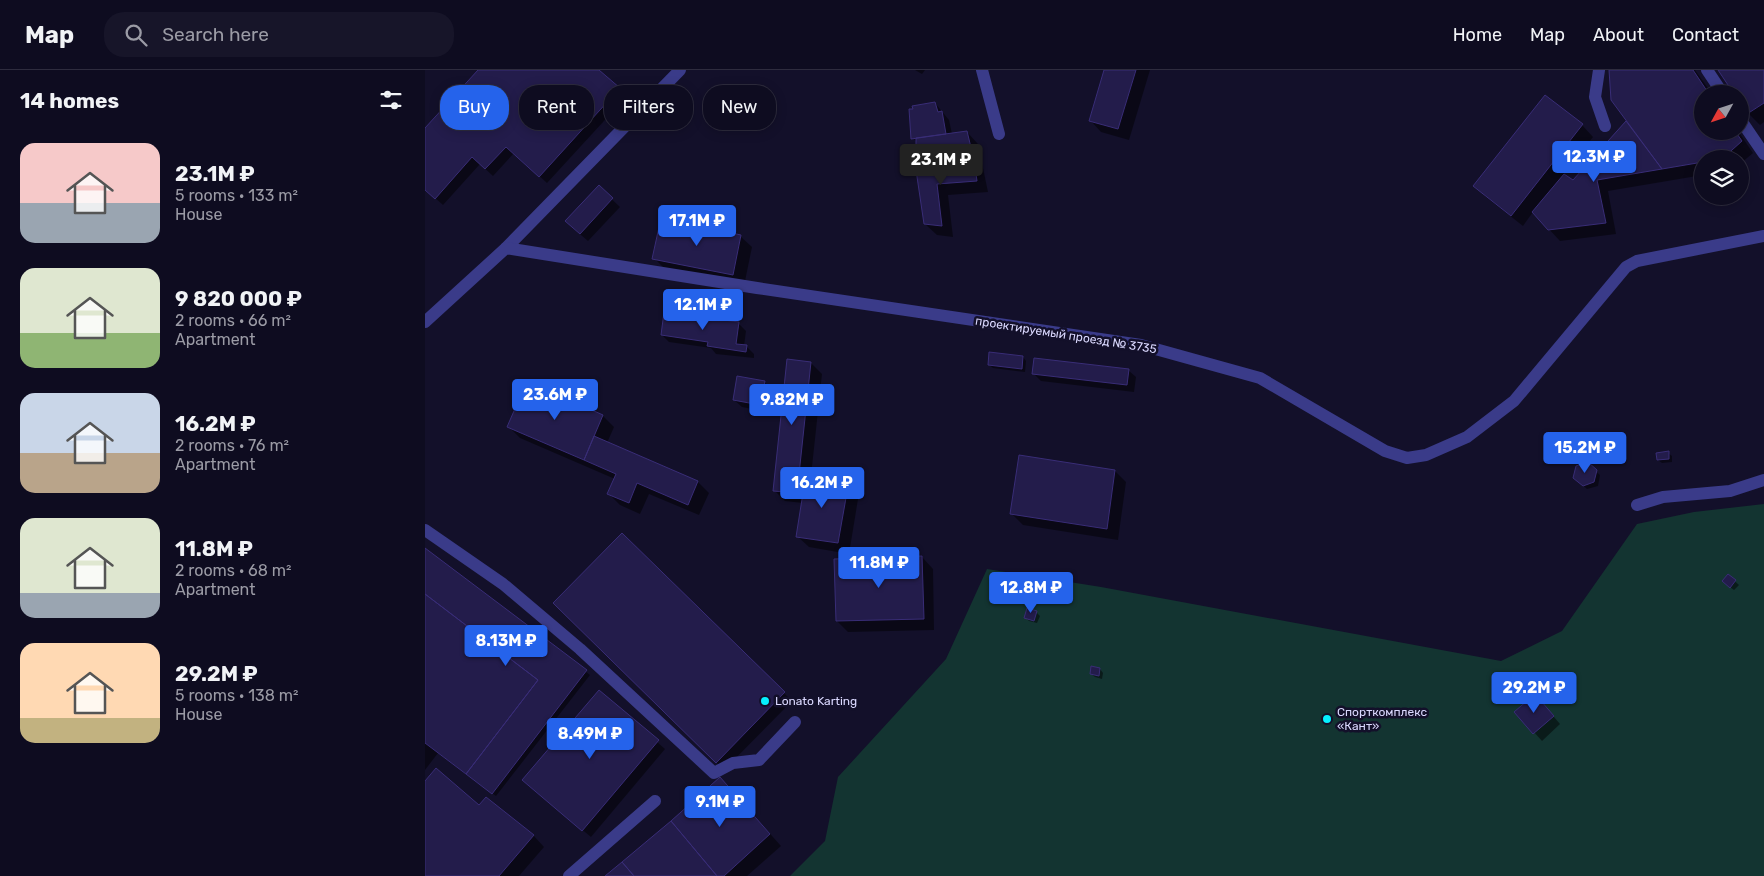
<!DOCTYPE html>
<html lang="en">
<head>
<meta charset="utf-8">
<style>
	body { margin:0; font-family:Rubik,sans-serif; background:#171529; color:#f1f3f6; height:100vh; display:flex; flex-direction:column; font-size:19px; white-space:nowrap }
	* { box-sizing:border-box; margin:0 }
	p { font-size:16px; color:#9b9ba5 }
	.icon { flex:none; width:28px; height:28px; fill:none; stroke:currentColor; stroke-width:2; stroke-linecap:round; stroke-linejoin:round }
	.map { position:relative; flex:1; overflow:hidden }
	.details { display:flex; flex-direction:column; background:#0e0c20; width:425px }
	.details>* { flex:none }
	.hud { position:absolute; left:15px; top:15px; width:475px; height:45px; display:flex; gap:10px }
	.needle { width:32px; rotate:230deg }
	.fabs { position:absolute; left:1269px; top:15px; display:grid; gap:10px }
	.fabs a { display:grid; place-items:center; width:55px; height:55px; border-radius:50%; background:#0e0c20; box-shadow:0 2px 12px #0003,0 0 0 1px #2e2c3e; font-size:25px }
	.price { position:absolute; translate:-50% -42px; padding:0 11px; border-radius:5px; background:#2563eb; color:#fff; font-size:16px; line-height:32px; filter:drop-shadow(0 1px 2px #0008) }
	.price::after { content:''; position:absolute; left:50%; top:30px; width:15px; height:11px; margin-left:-8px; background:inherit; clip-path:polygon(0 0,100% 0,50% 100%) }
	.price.active { background:#222; color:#fff }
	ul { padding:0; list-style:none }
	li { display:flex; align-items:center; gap:15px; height:125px; padding:0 20px }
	li span { display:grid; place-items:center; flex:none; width:140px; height:100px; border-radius:15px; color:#555 }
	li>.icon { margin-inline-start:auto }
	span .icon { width:60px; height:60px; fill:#fffc; stroke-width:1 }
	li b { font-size:21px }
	h2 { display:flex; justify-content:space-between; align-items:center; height:60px; padding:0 20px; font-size:21px }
	.chip { padding:0 18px; border-radius:20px; background:#0e0c20; box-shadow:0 2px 12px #0003,0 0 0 1px #2e2c3e; font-size:18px; line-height:45px }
	.chip.active { background:#2563eb; color:#fff }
	header { display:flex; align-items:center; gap:30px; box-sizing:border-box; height:70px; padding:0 25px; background:#0e0c20; border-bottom:1px solid #2e2c3e }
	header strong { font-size:24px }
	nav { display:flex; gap:28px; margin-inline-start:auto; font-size:18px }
	.search { width:350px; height:45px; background:#171529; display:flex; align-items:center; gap:12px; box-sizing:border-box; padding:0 18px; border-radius:20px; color:#9b9ba5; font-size:19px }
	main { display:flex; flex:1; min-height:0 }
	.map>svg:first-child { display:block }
	.green { fill:#133431 }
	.shadow { fill:#0007 }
	.building { fill:#231c4b; stroke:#392d77 }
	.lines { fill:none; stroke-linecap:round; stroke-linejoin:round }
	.service { stroke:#3a3b89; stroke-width:12 }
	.minor { stroke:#3a3b89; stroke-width:12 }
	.poi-dot { fill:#05f1ff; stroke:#13102a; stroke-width:2 }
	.labels { text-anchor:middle; stroke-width:5; stroke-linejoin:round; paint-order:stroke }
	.street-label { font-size:12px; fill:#dbd9ff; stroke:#13102a }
	.poi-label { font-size:12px; fill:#dbd9ff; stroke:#13102a; text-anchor:start }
</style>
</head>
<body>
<header>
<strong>Map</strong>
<div class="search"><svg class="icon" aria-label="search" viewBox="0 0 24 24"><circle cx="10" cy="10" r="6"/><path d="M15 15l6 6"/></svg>Search here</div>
<nav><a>Home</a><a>Map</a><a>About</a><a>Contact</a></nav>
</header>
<main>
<section class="details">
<h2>14 homes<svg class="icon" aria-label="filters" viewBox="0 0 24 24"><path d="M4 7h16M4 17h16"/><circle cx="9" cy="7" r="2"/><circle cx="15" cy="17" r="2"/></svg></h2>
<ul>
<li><span style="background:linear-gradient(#f6c9c9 60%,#9aa5b1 0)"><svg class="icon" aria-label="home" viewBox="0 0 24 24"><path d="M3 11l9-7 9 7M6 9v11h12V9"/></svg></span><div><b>23.1M ₽</b><p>5 rooms · 133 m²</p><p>House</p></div></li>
<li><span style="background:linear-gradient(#dfe7d0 65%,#8fb573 0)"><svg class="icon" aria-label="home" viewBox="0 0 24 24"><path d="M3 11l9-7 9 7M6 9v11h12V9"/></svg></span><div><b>9 820 000 ₽</b><p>2 rooms · 66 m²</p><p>Apartment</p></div></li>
<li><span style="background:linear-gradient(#c9d6e8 60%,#b9a48a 0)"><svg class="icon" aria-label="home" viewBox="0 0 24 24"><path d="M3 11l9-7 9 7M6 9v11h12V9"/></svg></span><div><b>16.2M ₽</b><p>2 rooms · 76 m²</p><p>Apartment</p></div></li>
<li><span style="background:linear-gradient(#dfe7d0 75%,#9aa5b1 0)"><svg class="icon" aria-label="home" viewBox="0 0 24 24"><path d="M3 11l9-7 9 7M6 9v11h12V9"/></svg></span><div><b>11.8M ₽</b><p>2 rooms · 68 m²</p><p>Apartment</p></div></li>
<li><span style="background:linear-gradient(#ffd9b3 75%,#c2b280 0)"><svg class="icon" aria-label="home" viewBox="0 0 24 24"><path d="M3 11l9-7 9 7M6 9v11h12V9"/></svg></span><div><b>29.2M ₽</b><p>5 rooms · 138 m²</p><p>House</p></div></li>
</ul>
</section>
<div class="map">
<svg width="1339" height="806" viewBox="0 0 1339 806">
	<rect width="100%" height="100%" fill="#13102a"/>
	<path class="green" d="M1339 434V806H365L400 771 413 707 521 589 562 499 676 517 1076 591 1137 561 1212 454 1269 442Z"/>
	<path class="shadow" d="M55 0H173L201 27 122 113 89 83 68 106 55 94 18 135 0 119V60Z
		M490 0H500L497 4Z
		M680 0H725L704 70 676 62 665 50Z
		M1186 0H1270L1287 24H1278V61H1313L1328 83 1315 94V89H1278V105L1183 121 1191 164 1135 171 1108 142 1098 156 1061 127 1050 116 1120 26 1157 55 1168 67 1138 105 1148 112 1203 51Z
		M1295 0H1339V52L1335 55 1323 43 1315 31V24Z
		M510 33 524 50 527 64 542 62 553 74 563 122 523 125 528 167 512 165 500 154 493 73 488 68Z
		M174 117 195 137 163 171 149 159Z
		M315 166 327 177 319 216 240 199 229 188Z
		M313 253 321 261 319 276 322 277 329 284V288L291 284 286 278 244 272 237 265Z
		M598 287 601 291 600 302 568 298 564 295Z
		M386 293 397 304 386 406 423 412 434 423 424 484 384 477 372 466 378 433 360 431 349 420Z
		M703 300 711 307 709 322 616 311 609 304Z
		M339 312 347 319 343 342 317 337 309 330Z
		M103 313 178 346 189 357 182 373 273 412 284 423 274 445 224 424 215 444 195 435 184 424 190 409 95 368 84 357Z
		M1243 383 1247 386V392L1237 393 1233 390Z
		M1162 394 1175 405 1173 416 1162 419 1150 408Z
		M690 401 701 412 693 470 598 455 587 444Z
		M197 464 367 631 299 700 129 533Z
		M0 479 165 605 71 726 13 683 0 700Z
		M497 487 508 499 509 560 423 562 412 551Z
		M1303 505 1314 515 1309 520 1302 515Z
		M611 542 615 546 612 553 604 551 601 548Z
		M675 599 678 603 677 609 670 607 666 604Z
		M174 621 240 679 166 767 106 717Z
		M1117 633 1135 654 1117 671 1091 642Z
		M0 713 54 737 108 765 119 777 94 806H0Z
		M306 720 356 776 322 806H182Z"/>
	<path class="building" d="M53 0H174L195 18 114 107 81 77 60 99 47 87 10 129 0 120V58Z
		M679 0H711L693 59 664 51Z
		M1184 0H1268L1284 24H1278V61H1310L1317 71 1297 89H1278V92L1237 99 1186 30Z
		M1293 0H1339V33L1322 44 1315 33V24H1309Z
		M1120 25 1158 54 1086 146 1048 116Z
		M510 32 513 42 517 41 521 64 486 69 484 39H488L487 36Z
		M1201 51 1237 99 1172 110 1181 153 1123 160 1107 142 1139 104 1148 110Z
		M542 61 549 90 491 100V68Z
		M549 90 552 111 512 114 517 156 499 154 491 100Z
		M174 115 188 128 155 164 140 151Z
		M236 148 316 165 308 205 227 189Z
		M239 242 314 252 311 274 322 275 321 282 282 276 283 272 236 265Z
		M564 282 598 286 597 299 563 295Z
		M609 288 704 299 702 315 607 304Z
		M362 289 386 292 372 423 348 421Z
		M312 306 340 311 335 335 308 330Z
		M102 311 178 345 159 390 82 357Z
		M169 366 273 411 263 435 212 413 204 433 182 424 191 404 159 390Z
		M1244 381V389L1232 390 1231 383Z
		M594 385 690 400 682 459 585 444Z
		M1163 392 1172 400 1169 412 1158 416 1148 408 1151 396Z
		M381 404 424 411 413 473 371 467Z
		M197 463 360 622 291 693 128 533Z
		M0 478 162 600 67 724 41 704 113 610 0 524Z
		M497 486 499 549 411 551 409 489Z
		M1303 504 1311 510 1305 518 1297 511Z
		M0 524 113 610 41 704 0 673Z
		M602 538 612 541 609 551 599 548Z
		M666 596 675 598 674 606 665 604Z
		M174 620 234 670 157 761 97 710Z
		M1110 624 1129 646 1108 664 1089 642Z
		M11 698 54 735 61 727 109 765 74 806H0V711Z
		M295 707 345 764 299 806H292L246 751Z
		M246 751 292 806H209L197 792Z
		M197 792 209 806H180Z"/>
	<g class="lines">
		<path class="service" d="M557 0 574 64
			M1174 0 1170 27 1180 56
			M1282 0 1298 24
			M1315 49 1339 84
			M81 178 255 0
			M1212 435 1238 427 1305 421 1339 410
			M0 460 78 514 155 579 289 703 308 693 334 690 370 652
			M144 806 230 731"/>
		<path class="minor" d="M0 252 81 178 332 218 716 275 835 308 960 381 982 388 1001 385 1042 367 1089 331 1201 197 1212 191 1339 166"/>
	</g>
	<g class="poi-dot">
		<circle cx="340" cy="631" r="5"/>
		<circle cx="902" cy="649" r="5"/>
	</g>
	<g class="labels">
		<g class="street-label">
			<text transform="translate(641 265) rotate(9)" y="4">проектируемый проезд № 3735</text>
		</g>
		<g class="poi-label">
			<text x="350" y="635">Lonato Karting</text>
			<text x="912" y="646">Спорткомплекс<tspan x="912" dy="14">«Кант»</tspan></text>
		</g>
	</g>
</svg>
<div class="fabs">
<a><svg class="needle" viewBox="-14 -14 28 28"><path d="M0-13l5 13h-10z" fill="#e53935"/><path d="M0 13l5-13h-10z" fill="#9b9ba5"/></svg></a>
<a><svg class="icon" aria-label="layers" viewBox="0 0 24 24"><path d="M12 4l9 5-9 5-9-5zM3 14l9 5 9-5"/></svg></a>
</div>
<b class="price" style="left:1169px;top:113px">12.3M ₽</b>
<b class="price active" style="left:516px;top:116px">23.1M ₽</b>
<b class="price" style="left:272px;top:177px">17.1M ₽</b>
<b class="price" style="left:278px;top:261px">12.1M ₽</b>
<b class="price" style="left:130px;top:351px">23.6M ₽</b>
<b class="price" style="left:367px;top:356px">9.82M ₽</b>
<b class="price" style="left:1160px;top:404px">15.2M ₽</b>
<b class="price" style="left:397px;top:439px">16.2M ₽</b>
<b class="price" style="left:454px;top:519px">11.8M ₽</b>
<b class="price" style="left:606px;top:544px">12.8M ₽</b>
<b class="price" style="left:81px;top:597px">8.13M ₽</b>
<b class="price" style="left:1109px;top:644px">29.2M ₽</b>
<b class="price" style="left:165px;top:690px">8.49M ₽</b>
<b class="price" style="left:295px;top:758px">9.1M ₽</b>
<div class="hud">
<a class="chip active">Buy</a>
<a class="chip">Rent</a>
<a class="chip">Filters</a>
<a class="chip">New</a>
</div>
</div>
</main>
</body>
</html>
